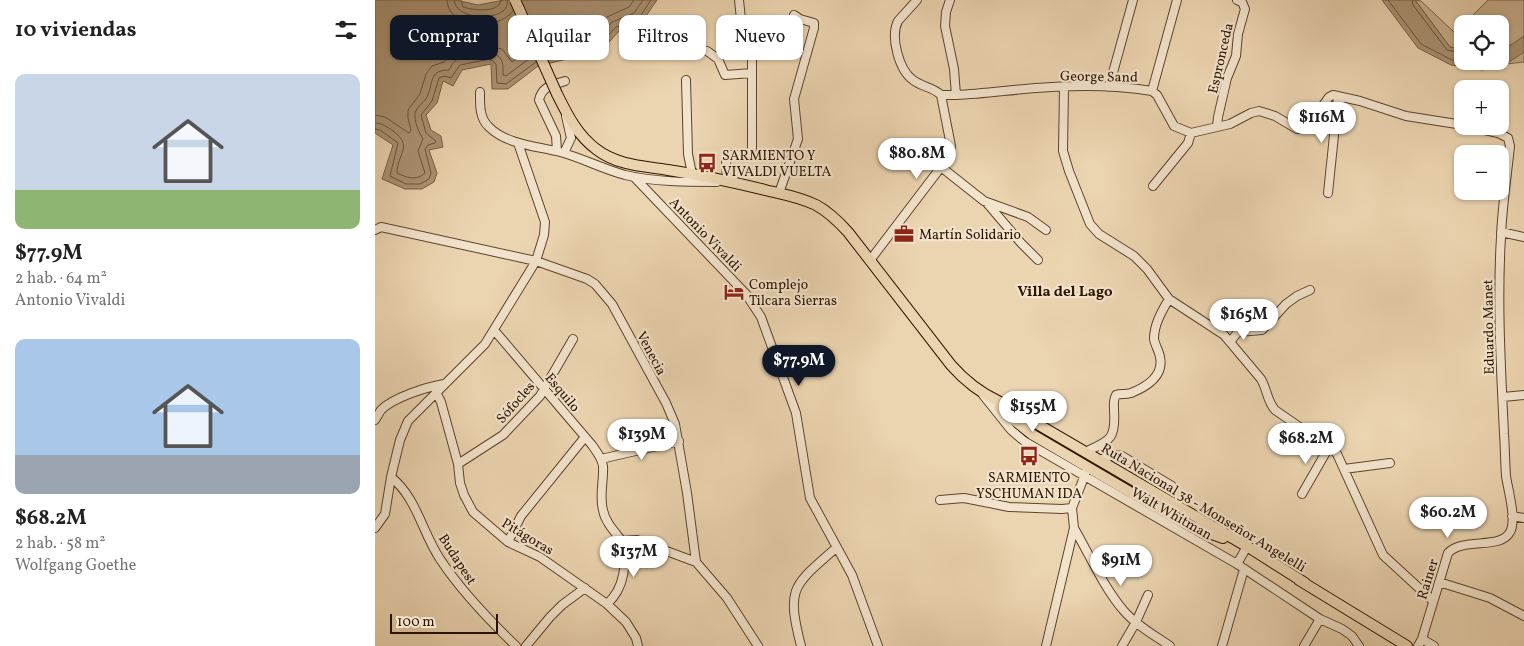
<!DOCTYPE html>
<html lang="es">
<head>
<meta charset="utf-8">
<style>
	body { margin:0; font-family:Vollkorn,serif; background:#f2f2f2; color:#222; height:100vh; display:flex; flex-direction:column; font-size:19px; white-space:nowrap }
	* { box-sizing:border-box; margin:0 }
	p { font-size:16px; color:#767676 }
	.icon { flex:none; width:28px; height:28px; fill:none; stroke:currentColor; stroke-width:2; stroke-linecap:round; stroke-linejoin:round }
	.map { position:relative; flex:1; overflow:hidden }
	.sheet { display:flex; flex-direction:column; background:#fff; width:375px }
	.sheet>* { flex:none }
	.top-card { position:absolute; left:15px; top:15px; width:475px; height:45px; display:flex; gap:10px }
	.tools { position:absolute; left:1079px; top:15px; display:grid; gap:10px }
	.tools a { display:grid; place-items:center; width:55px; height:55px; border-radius:10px; background:#fff; box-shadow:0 1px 4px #0004; font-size:25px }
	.scale { position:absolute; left:15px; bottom:12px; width:108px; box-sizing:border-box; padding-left:5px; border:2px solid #2d1400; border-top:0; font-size:14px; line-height:18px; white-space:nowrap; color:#2d1400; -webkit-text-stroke:4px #f2e3cc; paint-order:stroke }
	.price { position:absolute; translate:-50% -42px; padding:0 11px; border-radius:18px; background:#fff; color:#222; font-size:16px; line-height:32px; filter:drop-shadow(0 1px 2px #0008) }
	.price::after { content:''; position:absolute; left:50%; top:30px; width:15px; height:11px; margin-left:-8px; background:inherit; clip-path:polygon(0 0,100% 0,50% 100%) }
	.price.active { background:#111827; color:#fff }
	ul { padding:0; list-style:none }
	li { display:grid; align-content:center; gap:10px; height:265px; padding:0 15px }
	li span { display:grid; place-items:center; height:155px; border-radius:10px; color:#555 }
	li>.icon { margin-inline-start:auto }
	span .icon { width:90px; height:90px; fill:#fffc; stroke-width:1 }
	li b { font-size:21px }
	h2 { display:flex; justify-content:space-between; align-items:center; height:60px; padding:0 15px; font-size:21px }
	.tag { padding:0 18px; border-radius:10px; background:#fff; box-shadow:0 1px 4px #0004; font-size:18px; line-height:45px }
	.tag.active { background:#111827; color:#fff }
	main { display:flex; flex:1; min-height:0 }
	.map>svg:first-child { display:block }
	.green { fill:#cbb392; stroke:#7c6449 }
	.water { fill:#aa9374; stroke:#786046 }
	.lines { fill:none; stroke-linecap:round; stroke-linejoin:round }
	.shore { stroke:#6c543a; stroke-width:1 }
	.minor-casing { stroke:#5c442c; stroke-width:10 }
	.major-casing { stroke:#2d1400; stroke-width:12 }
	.minor { stroke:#f2e3cc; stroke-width:8 }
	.major { stroke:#ebd4b0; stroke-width:10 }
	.major-bridge-casing { stroke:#2d1400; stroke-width:12; stroke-linecap:butt }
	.major-bridge { stroke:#ebd4b0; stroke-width:10 }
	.labels { text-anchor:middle; stroke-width:4.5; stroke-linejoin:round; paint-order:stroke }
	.street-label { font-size:14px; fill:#2d1400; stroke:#f2e3cc }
	.poi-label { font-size:14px; fill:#2d1400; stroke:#f2e3cc; text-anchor:start }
	.neighbourhood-label { font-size:15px; font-weight:bold; fill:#2d1400; stroke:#f2e3cc }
</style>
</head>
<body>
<main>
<section class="sheet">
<h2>10 viviendas<svg class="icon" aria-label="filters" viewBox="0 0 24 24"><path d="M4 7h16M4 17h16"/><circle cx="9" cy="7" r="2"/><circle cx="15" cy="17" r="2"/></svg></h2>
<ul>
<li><span style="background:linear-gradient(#c9d6e8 75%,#8fb573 0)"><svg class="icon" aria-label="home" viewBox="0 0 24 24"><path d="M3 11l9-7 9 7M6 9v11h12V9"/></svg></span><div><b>$77.9M</b><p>2 hab. · 64 m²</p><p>Antonio Vivaldi</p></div></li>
<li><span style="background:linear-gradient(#a9c7e8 75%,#9aa5b1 0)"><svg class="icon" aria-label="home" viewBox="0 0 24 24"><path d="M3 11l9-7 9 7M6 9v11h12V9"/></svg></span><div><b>$68.2M</b><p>2 hab. · 58 m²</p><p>Wolfgang Goethe</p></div></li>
</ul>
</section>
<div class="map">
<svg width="1149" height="646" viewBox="0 0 1149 646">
	<rect width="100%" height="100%" fill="#ebd4b0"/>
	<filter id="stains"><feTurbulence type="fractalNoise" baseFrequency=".004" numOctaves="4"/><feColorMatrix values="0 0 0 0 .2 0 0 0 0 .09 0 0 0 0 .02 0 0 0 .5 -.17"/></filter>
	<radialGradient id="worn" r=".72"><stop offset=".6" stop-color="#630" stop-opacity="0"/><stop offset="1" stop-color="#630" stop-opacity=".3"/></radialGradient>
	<path class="green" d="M1040 0 1046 1 1079 32 1087 25V49L1075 47Z
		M1113 0H1149V62L1131 64 1125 56V24H1089Z"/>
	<path class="water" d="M0 0H81L103 5 129 0H282L267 22 244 31 226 51 163 66 133 89H117L116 64 87 70 78 86 68 81 62 103 51 115 56 130 66 136 68 147 54 150 62 173 59 182 47 189H30L7 179 18 145 0 133Z
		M1007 0H1040L1075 47 1087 49 1088 61H1125V52L1149 36V52L1131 64 1108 70 1076 65 1043 48Z"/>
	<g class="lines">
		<path class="shore" d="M72 0C73 30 125 30 138 11
			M79 0C81 19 117 20 128 11 132 8 132 4 133 0
			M86 0 88 7C98 10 124 14 126 0
			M1013 0 1046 44 1077 60 1107 65 1122 61
			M1037 0 1038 5 1072 50 1088 53
			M167 46 215 34 232 17 254 7 259 0
			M170 53 220 41 237 22 259 13 268 0
			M173 59 223 46 241 27 264 18 276 0
			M0 115 10 117 34 133 36 130 33 118V110L45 94 51 74 57 66 69 62 74 56 81 52 114 46 127 49 137 62 155 49
			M0 123C7 123 12 127 18 131 39 146 22 154 22 173 32 178 41 181 50 173L43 151 48 139C44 133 39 121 40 113 42 106 49 103 52 97 59 83 53 70 74 70 76 67 77 63 81 60 87 56 117 51 123 56 129 61 128 68 128 75L131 76 158 56
			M0 129 5 130 23 143 15 176 31 184H45L54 179 56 173 50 149 53 145 60 143 61 141 51 133 46 115 57 101 64 78 69 76 76 78 85 65 115 59 121 64 122 83 131 84 161 62"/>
		<defs>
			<path id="minor" d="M542 0 523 21C515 37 524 70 538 80 547 87 558 87 566 95
				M332 51 343 59 350 75 377 73
				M311 80 313 154 317 174
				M689 87 688 151 694 171 715 224 724 234 759 256 772 269 794 299 849 335 886 379C892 389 892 401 900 410L958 450 962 454 1008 555 1058 601
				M734 87 758 0
				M777 91 802 0
				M105 92C105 104 104 118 114 127 132 145 162 146 185 152 207 158 228 169 250 175 279 182 312 182 342 182
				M566 95H581L579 69 570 26 571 12 575 0
				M581 95C608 94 634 90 661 88 699 85 740 85 777 91L782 95 799 126 816 133 855 124 876 113 884 111 900 116 922 129H927L935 124 954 97 958 95 985 101 1031 116 1088 125
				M842 126 843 117 852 78 861 56 863 34 870 9 867 2 862 0
				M182 151 181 136 164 100C167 86 178 85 190 81
				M189 153 196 138 191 116
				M566 167 609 201 653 217 671 230
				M259 177 371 294 386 317 421 413 435 498 477 575 503 646
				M352 181 351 158 353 155H373L377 149V46L374 37 367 29 364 0
				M778 186 813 143 816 133
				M404 193 423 139 419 99 439 28V23L425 19 419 15
				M953 193 963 97
				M611 202 646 243 663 260
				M0 230 6 227 161 261 212 279 220 284 237 304 291 403 300 424 312 493 321 562 352 598 383 646
				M1126 232 1149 237
				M496 259 566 167 574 154 576 146 566 95
				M119 330 217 445C221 451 227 458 228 466 229 481 224 496 228 510 230 522 240 532 247 541L262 540 321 562
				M855 342 863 332 887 330 911 304 922 296 935 290
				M61 392 66 402 83 464 85 483 89 495 98 512 133 542 165 557 232 604 251 622 261 638 263 646
				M608 395 636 430 649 441 862 564 945 619 967 629 977 636 984 646
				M1128 397 1149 395
				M0 420C2 417 4 413 6 410 19 397 52 387 69 384
				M710 452C734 441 741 440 739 411 739 404 738 400 741 395 746 393 750 395 756 393 771 387 789 376 785 357 784 351 780 345 779 339 779 324 787 311 794 299
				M226 459 304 441
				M724 460 739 455 747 456 797 486
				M83 464 128 435 165 396 198 339
				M969 469 1015 463
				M16 477C42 498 47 532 65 559 86 591 113 619 141 646
				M927 494 954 447
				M565 500 589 498 634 507 687 509 697 508
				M1137 516 1149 518
				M0 528 10 514 16 477 25 440 33 421 110 344 161 261 169 235 170 222 143 143
				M699 528C714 554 729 588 749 611 761 625 779 635 795 646
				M133 542 146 516 210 437
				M862 564 870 550
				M1064 582 1115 598 1149 616
				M232 604C250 588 252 563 247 541
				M1047 639 1059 646
				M151 646 175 617 187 605 210 588
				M426 646C411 587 418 586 461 548
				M671 646 699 528 697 508 711 472
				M747 646 761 622 773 595
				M847 646 869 569
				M929 646 945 619
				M1043 646 1047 639 1073 553C1088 537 1126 550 1135 532 1142 520 1133 490 1131 476 1130 462 1130 448 1129 434 1126 369 1122 303 1126 237 1127 207 1132 176 1135 146L1133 138 1123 133 1092 126"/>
			<path id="major" d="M182 94C192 114 202 135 221 149 241 165 268 166 293 170 326 175 358 182 390 190 407 194 425 197 441 205 454 212 463 221 473 232L576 365C590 381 604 392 623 401L878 550 930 583
				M624 408 658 435 794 515 815 526 848 538
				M924 580 1032 646"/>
		</defs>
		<use href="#minor" class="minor-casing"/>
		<use href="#major" class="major-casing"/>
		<use href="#minor" class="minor"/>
		<use href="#major" class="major"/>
		<defs>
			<path id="major-bridge" d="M140 0 182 94"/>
		</defs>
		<use href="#major-bridge" class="major-bridge-casing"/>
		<use href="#major-bridge" class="major-bridge"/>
	</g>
	<defs>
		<symbol id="bus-bare" viewBox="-9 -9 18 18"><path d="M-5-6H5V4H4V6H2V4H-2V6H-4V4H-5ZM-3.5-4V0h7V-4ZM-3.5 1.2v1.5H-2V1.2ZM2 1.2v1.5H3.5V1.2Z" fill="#8f2418" stroke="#f2e3cc" stroke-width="2.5" paint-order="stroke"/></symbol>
		<symbol id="office-bare" viewBox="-9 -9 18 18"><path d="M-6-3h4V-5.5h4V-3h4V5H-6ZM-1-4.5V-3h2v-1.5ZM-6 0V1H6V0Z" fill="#8f2418" stroke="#f2e3cc" stroke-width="2.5" paint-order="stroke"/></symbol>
		<symbol id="hotel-bare" viewBox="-9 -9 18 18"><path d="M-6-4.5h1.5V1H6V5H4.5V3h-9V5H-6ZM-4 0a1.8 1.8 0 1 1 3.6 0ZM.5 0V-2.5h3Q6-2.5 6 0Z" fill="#8f2418" stroke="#f2e3cc" stroke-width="2.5" paint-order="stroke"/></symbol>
	</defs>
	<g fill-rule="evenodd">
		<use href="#bus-bare" x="318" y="149" width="28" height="28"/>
		<use href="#office-bare" x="515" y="220" width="28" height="28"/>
		<use href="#hotel-bare" x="345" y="278" width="28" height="28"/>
		<use href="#bus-bare" x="640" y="442" width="28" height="28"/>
	</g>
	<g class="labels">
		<g class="street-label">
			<text transform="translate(845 58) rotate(-77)" y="5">Espronceda</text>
			<text transform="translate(724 76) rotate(1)" y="5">George Sand</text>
			<text transform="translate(331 234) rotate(46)" y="5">Antonio Vivaldi</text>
			<text transform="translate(1113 327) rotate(-91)" y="5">Eduardo Manet</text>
			<text transform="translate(277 353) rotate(62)" y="5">Venecia</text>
			<text transform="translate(188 392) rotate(50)" y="5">Esquilo</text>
			<text transform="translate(140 402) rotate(-49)" y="5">Sófocles</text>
			<text transform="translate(829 507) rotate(31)" y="5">Ruta Nacional 38 - Monseñor Angelelli</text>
			<text transform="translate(797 513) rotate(30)" y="5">Walt Whitman</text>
			<text transform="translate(153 536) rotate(31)" y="5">Pitágoras</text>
			<text transform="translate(83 559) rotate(57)" y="5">Budapest</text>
			<text transform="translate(1052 579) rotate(-73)" y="5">Rainer</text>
		</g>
		<g class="poi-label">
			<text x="347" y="160">SARMIENTO Y<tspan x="347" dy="16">VIVALDI VUELTA</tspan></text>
			<text x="544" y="239">Martín Solidario</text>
			<text x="374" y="289">Complejo<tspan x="374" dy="16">Tilcara Sierras</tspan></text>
			<text x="654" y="482" text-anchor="middle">SARMIENTO<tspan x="654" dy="16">YSCHUMAN IDA</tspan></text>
		</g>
		<g class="neighbourhood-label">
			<text x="690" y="296">Villa del Lago</text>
		</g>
	</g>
	<rect width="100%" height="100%" filter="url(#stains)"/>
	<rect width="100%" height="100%" fill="url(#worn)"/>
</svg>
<div class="tools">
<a><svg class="icon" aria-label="locate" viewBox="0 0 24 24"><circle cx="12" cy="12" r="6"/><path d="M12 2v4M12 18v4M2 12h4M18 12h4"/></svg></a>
<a>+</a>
<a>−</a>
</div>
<div class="scale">100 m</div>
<b class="price" style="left:947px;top:144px">$116M</b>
<b class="price" style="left:542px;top:180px">$80.8M</b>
<b class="price" style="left:869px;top:341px">$165M</b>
<b class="price active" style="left:424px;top:387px">$77.9M</b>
<b class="price" style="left:658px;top:433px">$155M</b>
<b class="price" style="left:267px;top:461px">$139M</b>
<b class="price" style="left:931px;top:465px">$68.2M</b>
<b class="price" style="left:1073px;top:539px">$60.2M</b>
<b class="price" style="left:259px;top:578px">$137M</b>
<b class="price" style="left:746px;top:587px">$91M</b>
<div class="top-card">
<a class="tag active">Comprar</a>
<a class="tag">Alquilar</a>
<a class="tag">Filtros</a>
<a class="tag">Nuevo</a>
</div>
</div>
</main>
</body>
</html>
